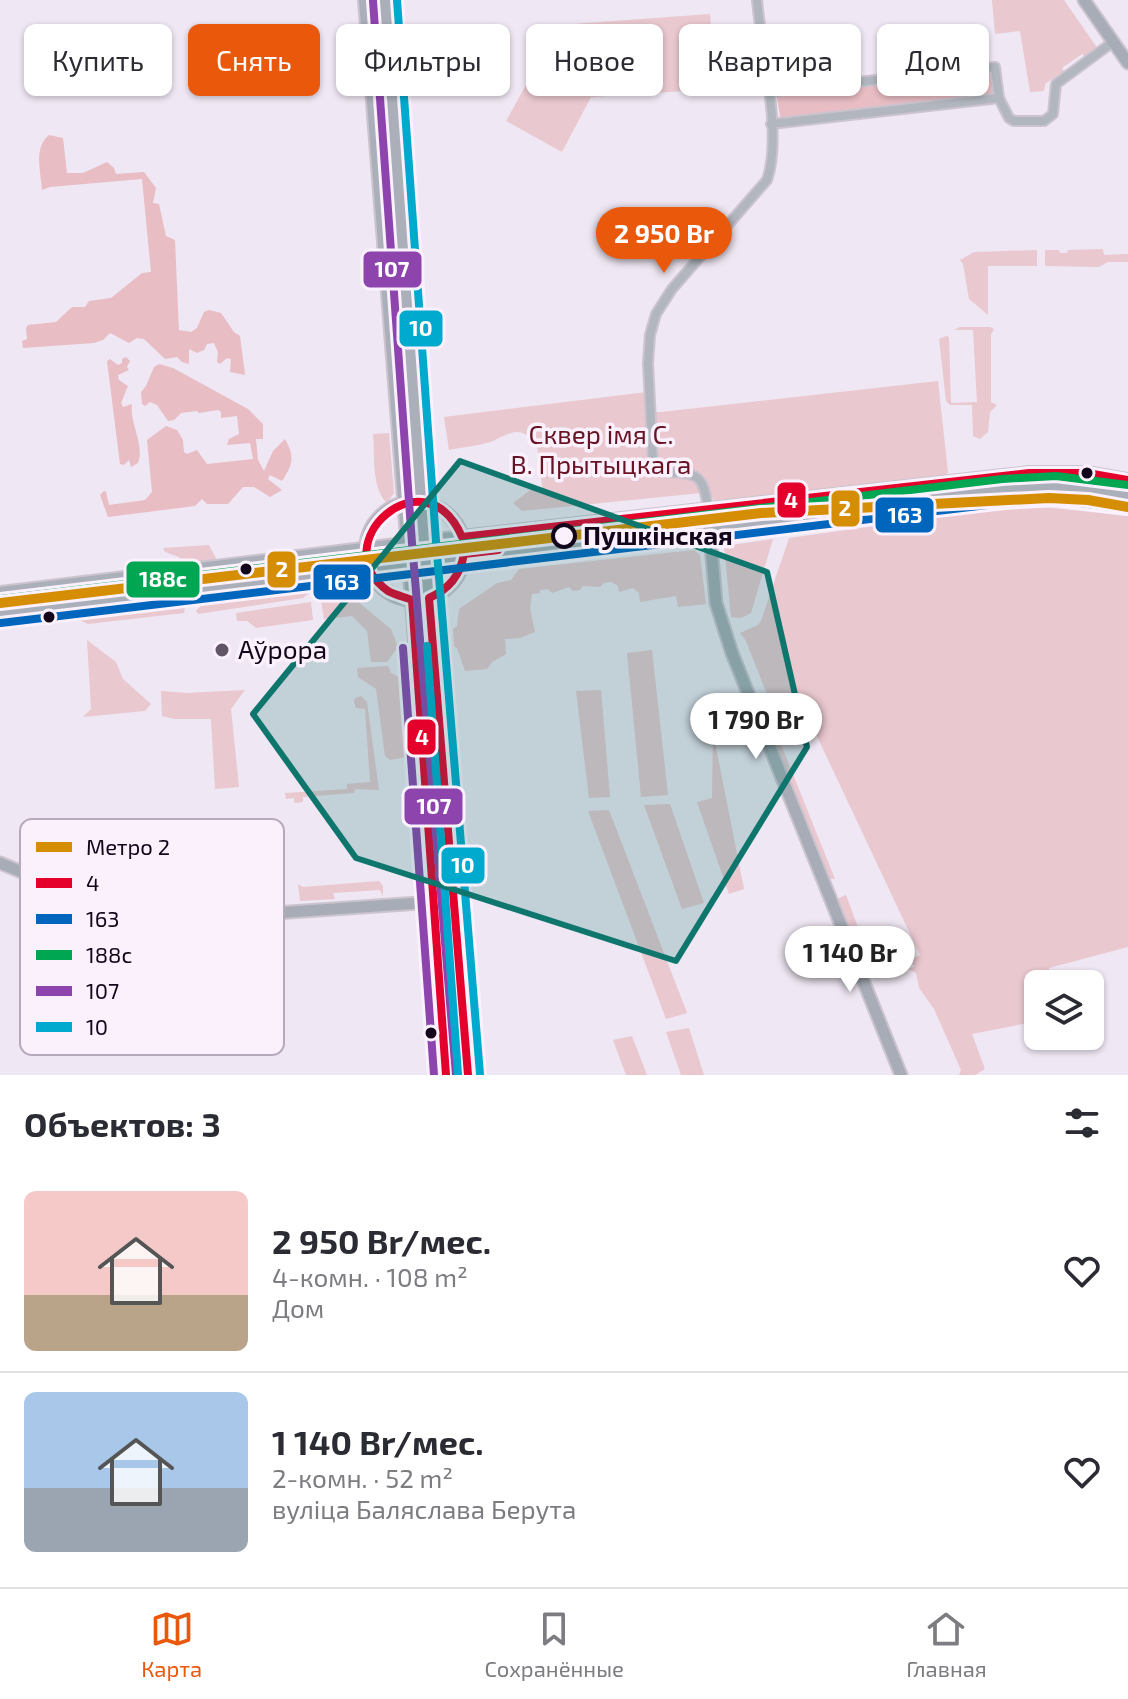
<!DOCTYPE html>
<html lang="ru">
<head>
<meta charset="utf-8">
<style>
	body { margin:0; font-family:"Exo 2",sans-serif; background:#f7f7f7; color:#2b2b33; height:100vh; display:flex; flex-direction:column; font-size:30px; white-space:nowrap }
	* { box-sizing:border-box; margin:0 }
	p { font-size:26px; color:#7c7c81 }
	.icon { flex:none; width:44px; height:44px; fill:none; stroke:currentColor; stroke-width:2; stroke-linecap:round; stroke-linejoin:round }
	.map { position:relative; height:1075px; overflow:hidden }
	.panel { display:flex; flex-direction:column; background:#fff; flex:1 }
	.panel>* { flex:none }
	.guide { position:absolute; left:24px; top:24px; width:1080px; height:72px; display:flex; gap:16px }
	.fabs { position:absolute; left:1024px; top:970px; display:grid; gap:16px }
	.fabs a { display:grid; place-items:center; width:80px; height:80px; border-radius:12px; background:#fff; box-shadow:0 2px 6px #0004; font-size:40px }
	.price { position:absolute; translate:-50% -68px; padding:0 18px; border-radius:28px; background:#fff; color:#222; font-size:26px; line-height:52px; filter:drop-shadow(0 2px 4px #0008) }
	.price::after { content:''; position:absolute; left:50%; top:48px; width:24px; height:18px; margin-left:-12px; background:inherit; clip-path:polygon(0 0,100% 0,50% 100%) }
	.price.current { background:#ea580c; color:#fff }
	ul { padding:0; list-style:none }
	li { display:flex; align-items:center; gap:24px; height:200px; padding:0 24px }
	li+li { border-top:2px solid #e1e1e2 }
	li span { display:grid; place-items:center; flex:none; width:224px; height:160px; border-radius:12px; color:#555 }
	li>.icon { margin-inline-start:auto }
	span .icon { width:96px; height:96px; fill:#fffc; stroke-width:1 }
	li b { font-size:34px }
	h2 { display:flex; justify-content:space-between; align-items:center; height:96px; padding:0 24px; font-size:34px }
	.tag { padding:0 28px; border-radius:12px; background:#fff; box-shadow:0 2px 6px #0004; font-size:28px; line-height:72px }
	.tag.current { background:#ea580c; color:#fff }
	.menu { display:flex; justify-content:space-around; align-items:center; height:112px; border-top:2px solid #e1e1e2; background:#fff; font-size:22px; color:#7c7c81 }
	.menu a { display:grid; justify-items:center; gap:4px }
	.menu .current { color:#ea580c }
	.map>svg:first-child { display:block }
	.green { fill:#e9c8cf }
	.forest { fill:#e8bdc4 }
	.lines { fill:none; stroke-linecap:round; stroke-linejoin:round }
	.street-casing { stroke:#cbc4cf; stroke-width:12 }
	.secondary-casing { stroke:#cbc4cf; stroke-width:15 }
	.primary-casing { stroke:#cbc4cf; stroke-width:16 }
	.street { stroke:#b2b6be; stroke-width:8 }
	.secondary { stroke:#a7acb6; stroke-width:11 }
	.primary { stroke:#abafba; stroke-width:12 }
	.bus-1-casing { stroke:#faf1fd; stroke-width:14 }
	.bus-2-casing { stroke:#faf1fd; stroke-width:14 }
	.bus-3-casing { stroke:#faf1fd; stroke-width:14 }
	.bus-4-casing { stroke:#faf1fd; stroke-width:14 }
	.bus-5-casing { stroke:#faf1fd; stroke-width:14 }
	.bus-1 { stroke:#e4002b; stroke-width:8 }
	.bus-2 { stroke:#0065bd; stroke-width:8 }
	.bus-3 { stroke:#00a651; stroke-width:8 }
	.bus-4 { stroke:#8e44ad; stroke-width:8 }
	.bus-5 { stroke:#00a9ce; stroke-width:8 }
	.metro-1-casing { stroke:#faf1fd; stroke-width:16 }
	.metro-1 { stroke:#d58e04; stroke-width:10 }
	.marked { fill:#0f766e; fill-opacity:0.2; stroke:#0f766e; stroke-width:6; stroke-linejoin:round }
	.bus-dot { fill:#14061a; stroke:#faf1fd; stroke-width:3 }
	.stop-dot { fill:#faf1fd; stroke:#14061a; stroke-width:4 }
	.poi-dot { fill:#615566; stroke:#faf1fd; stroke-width:3 }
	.labels { text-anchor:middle; stroke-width:7; stroke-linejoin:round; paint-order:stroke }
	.park-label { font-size:26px; fill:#681323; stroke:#faf1fd }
	.stop-label { font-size:26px; font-weight:bold; fill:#14061a; stroke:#faf1fd; text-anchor:start }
	.poi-label { font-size:26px; fill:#14061a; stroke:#faf1fd; text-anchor:start }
	.key { fill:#faf1fd; stroke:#b5aab9; stroke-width:2 }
	.key-label { font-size:22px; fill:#14061a }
	.line-badge { stroke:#faf1fd; stroke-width:3 }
	.badge-label { font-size:22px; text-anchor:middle; font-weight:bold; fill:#fff }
</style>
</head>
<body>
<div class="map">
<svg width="1128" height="1075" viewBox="0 0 1128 1075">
	<rect width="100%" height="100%" fill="#efe7f3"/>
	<path class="green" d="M992 0H1064L1098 49 1086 58 1082 54 1062 68 1064 71 1045 84 1044 91 1030 92 1020 31 995 34Z
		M710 14 716 89 591 97 562 152 506 121 559 25Z
		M1103 249 1104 255 1128 254V262H1108L1099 267 1045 266V250H1059L1060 253H1067L1068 250Z
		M1037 250V266H988V315L969 299 963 264 960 260 974 252Z
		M960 327H990L994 329 991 334V402L997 405 990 412 988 432 980 439 973 436 972 405H950L946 401 939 339 946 336 949 337 951 403 977 402 973 330H954Z
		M938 381 948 472 946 477 717 504 712 497 701 493 522 511 513 503 532 489 543 494 537 445C521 425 512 432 493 441 480 446 462 447 449 450L444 417 647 392V412H661Z
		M389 433 394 493 387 503C371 488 375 455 373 434Z
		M1064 493 1127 506 1125 511 1038 501 1010 502 792 534 798 522 806 520 1036 494Z
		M1025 505 1128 516V947L1049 968 1051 984H1038V1021L972 1034 985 1069 975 1075H959L961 1070 934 1009 919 988 916 973 909 969 914 967 911 959 920 955 798 696 774 703 770 702 746 641 740 633 758 625 761 621 789 538Z
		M773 539 751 613 741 618 731 617 724 546Z
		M209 545 217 560 184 564 179 557 165 552 163 548Z
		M694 550 700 555 706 604 678 607 676 596 640 602 639 593 633 588 619 592 618 586 611 582 604 583 600 587 583 586 580 590 573 591 569 587 552 593 548 589 540 590V593L532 594 530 608 535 632 520 638 505 639 506 654 492 662 487 669 465 671 457 648 454 646 453 629 457 626 459 609 497 583 511 580 519 569Z
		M348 579 349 584 344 585V588C330 595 328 598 310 592L303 598 198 614 196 611 210 595Z
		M352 597 391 629 398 647 387 662H371L367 631 352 616 324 619 321 601Z
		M177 598 185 606 184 613 88 624 70 616 68 612Z
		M311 602 313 620 256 628 247 621H237L236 613Z
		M87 640 116 662 123 679 151 704 145 711 83 717 91 709Z
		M652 650 668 795 641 797 627 653Z
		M388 666 391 673 401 678 407 757 390 760 385 756 376 689 358 677 357 668Z
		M245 690 231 709 239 787 215 789 211 719H174L162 716 161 691 186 693Z
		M601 690 610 797 589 798 576 691Z
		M361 696 367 702 379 790 355 789 354 793 303 797V802L294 803V798L286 799 285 793 347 789V784L370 782 365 709 356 708 354 702 355 698Z
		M774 727 835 879H827L769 732Z
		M713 732 744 889 729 894 697 802 712 798Z
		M670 804 704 903 682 909 644 805Z
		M609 810 687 1013 666 1019 588 811Z
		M379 881 383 886V896L380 890 333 893 335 899 300 901 298 884 303 887Z
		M846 895 875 973 905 962 906 966 867 979 837 902 839 898Z
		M689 1028 704 1075H681L666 1032Z
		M632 1036 647 1075H626L613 1040Z"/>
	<path class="forest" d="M992 68 996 96 781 121 776 93Z
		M49 135 63 138 67 173H83L107 162 114 168 116 174 144 172 156 188 153 203 159 204 166 236 175 240 179 330 191 332 197 328 204 312 209 310 221 313 234 332 240 336 245 375 230 372 231 359 227 358 220 364 217 362 218 352 214 343 207 344 204 350 197 353 189 349V364L182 362 177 357 165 359 144 339 137 338 129 343 110 333 103 340 94 343 23 348 22 341 27 339 26 328 28 325 56 322 72 307H85L89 301 111 298 142 273 151 272 142 179 50 187 42 190C41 172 33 148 49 135Z
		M126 357 130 361 127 367 129 370 118 375 119 380 128 386 121 403 123 407 132 404C129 422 145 445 138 463L131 467 129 460 124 465 120 464 107 361 110 359 118 365 122 363V359Z
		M159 364 173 368 248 409 263 424V439H256L258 460 264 471 273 451 285 439C295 457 293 464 282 481L270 475 268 479 282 490 270 497 254 487H243L228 504H207L202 499 195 506 108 517 100 495 104 491 106 492 109 505 145 500 152 492 147 440 166 426 177 430 183 440 184 452 187 454 197 450 207 464 253 459 250 443 227 445 229 439 239 434 237 416 221 418V412L218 410 199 413 197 411 181 413 174 420 168 421 157 405 150 402 145 406 142 404 141 392 146 386 154 367Z"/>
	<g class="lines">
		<defs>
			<path id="street" d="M768 92 995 67 999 98 1009 118 1014 121H1044L1053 114 1056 84 1113 42
				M771 124 999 98
				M708 510C704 473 697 473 661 472L653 463 648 363 650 335 656 314 672 289 767 180C783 134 761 50 757 0"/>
			<path id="secondary" d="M1084 0 1128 63
				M708 510 716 603 732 653 901 1075
				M0 863 94 902 143 918 248 915 434 902"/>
			<path id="primary" d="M365 0 412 600 446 1075
				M385 0 424 542 468 1075
				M366 551a49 49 0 1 1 98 0a49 49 0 1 1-98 0Z
				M0 593 462 537 1029 473H1087L1128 480
				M0 611 1003 491 1056 488 1128 497"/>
		</defs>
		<use href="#street" class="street-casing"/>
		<use href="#secondary" class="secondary-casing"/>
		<use href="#primary" class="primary-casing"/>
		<use href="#street" class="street"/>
		<use href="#secondary" class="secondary"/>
		<use href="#primary" class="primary"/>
		<defs>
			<path id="bus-1" d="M446 1075 412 600C405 597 395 595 388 591 322 544 425 451 462 537L1029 473H1087L1128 480
				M468 1075 429 598C449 589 460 576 464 554L498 550"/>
			<path id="bus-2" d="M1 623 1004 503 1056 500 1127 509"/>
			<path id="bus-3" d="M0 599 1002 479 1056 476 1128 485"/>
			<path id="bus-4" d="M373 1 412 543 456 1075
				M403 648 434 1075"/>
			<path id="bus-5" d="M397 0 436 541 480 1074
				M427 646 458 1074"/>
		</defs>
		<use href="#bus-1" class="bus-1-casing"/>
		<use href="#bus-2" class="bus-2-casing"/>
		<use href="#bus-3" class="bus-3-casing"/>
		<use href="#bus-4" class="bus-4-casing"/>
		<use href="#bus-5" class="bus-5-casing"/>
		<use href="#bus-1" class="bus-1"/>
		<use href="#bus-2" class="bus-2"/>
		<use href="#bus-3" class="bus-3"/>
		<use href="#bus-4" class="bus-4"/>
		<use href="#bus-5" class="bus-5"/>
		<defs>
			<path id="metro-1" d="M0 603 761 513 1049 498 1088 500 1128 507"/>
		</defs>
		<use href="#metro-1" class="metro-1-casing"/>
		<use href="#metro-1" class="metro-1"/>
	</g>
	<path class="marked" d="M460 461 767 572 807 747 676 961 356 858 253 714Z"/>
	<g class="bus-dot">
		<circle cx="1087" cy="473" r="7"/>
		<circle cx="246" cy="569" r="7"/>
		<circle cx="49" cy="617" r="7"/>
		<circle cx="431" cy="1033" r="7"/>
	</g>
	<circle class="stop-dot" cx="564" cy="536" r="11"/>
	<circle class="poi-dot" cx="222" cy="650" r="8"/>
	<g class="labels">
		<g class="park-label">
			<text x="601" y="444">Сквер імя С.<tspan x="601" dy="30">В. Прытыцкага</tspan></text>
		</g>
		<g class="stop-label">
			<text x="583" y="545">Пушкінская</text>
		</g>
		<g class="poi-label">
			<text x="238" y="659">Аўрора</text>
		</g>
	</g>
	<rect x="20" y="819" width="264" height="236" rx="12" class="key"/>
	<rect x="36" y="842" width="36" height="10" fill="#d58e04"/>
	<rect x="36" y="878" width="36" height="10" fill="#e4002b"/>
	<rect x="36" y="914" width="36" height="10" fill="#0065bd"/>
	<rect x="36" y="950" width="36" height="10" fill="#00a651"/>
	<rect x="36" y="986" width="36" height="10" fill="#8e44ad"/>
	<rect x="36" y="1022" width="36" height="10" fill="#00a9ce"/>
	<g class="key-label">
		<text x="86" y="855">Метро 2</text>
		<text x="86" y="891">4</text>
		<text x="86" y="927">163</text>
		<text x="86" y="963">188с</text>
		<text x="86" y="999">107</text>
		<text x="86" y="1035">10</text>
	</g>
	<g class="line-badge">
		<rect x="362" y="250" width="61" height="39" rx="8" fill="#8e44ad"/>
		<rect x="398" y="309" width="46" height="39" rx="8" fill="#00a9ce"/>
		<rect x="776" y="481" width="31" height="38" rx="8" fill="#e4002b"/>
		<rect x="830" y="489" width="31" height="39" rx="8" fill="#d58e04"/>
		<rect x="874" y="496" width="61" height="38" rx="8" fill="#0065bd"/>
		<rect x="266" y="550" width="31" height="39" rx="8" fill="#d58e04"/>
		<rect x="125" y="560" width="76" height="39" rx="8" fill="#00a651"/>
		<rect x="312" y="563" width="60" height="38" rx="8" fill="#0065bd"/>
		<rect x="406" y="718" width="31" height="38" rx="8" fill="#e4002b"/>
		<rect x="403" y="787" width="61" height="39" rx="8" fill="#8e44ad"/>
		<rect x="440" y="846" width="46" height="39" rx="8" fill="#00a9ce"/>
	</g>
	<g class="badge-label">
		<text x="392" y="277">107</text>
		<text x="421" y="336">10</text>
		<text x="791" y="508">4</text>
		<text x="845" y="516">2</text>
		<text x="905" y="523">163</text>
		<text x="282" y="577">2</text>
		<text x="163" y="587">188с</text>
		<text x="342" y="590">163</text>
		<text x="422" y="745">4</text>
		<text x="434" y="814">107</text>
		<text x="463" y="873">10</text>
	</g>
</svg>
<div class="fabs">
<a><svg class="icon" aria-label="layers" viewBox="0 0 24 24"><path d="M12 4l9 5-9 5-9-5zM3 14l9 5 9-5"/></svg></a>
</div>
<b class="price current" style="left:664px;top:275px">2 950 Br</b>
<b class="price" style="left:756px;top:761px">1 790 Br</b>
<b class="price" style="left:850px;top:994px">1 140 Br</b>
<div class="guide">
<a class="tag">Купить</a>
<a class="tag current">Снять</a>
<a class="tag">Фильтры</a>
<a class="tag">Новое</a>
<a class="tag">Квартира</a>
<a class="tag">Дом</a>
</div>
</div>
<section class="panel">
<h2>Объектов: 3<svg class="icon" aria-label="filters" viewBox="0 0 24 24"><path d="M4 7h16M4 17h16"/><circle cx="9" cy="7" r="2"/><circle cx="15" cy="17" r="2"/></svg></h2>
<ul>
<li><span style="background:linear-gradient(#f6c9c9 65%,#b9a48a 0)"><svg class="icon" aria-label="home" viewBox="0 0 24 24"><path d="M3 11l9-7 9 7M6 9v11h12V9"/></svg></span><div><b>2 950 Br/мес.</b><p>4-комн. · 108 m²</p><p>Дом</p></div><svg class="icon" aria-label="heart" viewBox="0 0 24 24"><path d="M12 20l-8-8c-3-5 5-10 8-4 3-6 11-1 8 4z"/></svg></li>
<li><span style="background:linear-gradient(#a9c7e8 60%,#9aa5b1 0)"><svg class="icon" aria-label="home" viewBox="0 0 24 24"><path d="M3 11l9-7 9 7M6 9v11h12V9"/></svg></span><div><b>1 140 Br/мес.</b><p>2-комн. · 52 m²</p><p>вуліца Баляслава Берута</p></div><svg class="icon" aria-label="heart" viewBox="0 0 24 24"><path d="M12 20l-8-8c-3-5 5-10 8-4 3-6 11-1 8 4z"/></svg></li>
</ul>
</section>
<nav class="menu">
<a class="current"><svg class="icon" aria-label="map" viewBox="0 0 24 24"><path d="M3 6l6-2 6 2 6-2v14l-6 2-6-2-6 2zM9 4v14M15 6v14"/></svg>Карта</a>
<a><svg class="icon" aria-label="saved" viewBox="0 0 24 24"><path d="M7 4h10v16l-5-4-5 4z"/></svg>Сохранённые</a>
<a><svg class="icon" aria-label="home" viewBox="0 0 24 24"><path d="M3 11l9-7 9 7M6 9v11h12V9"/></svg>Главная</a>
</nav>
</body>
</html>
